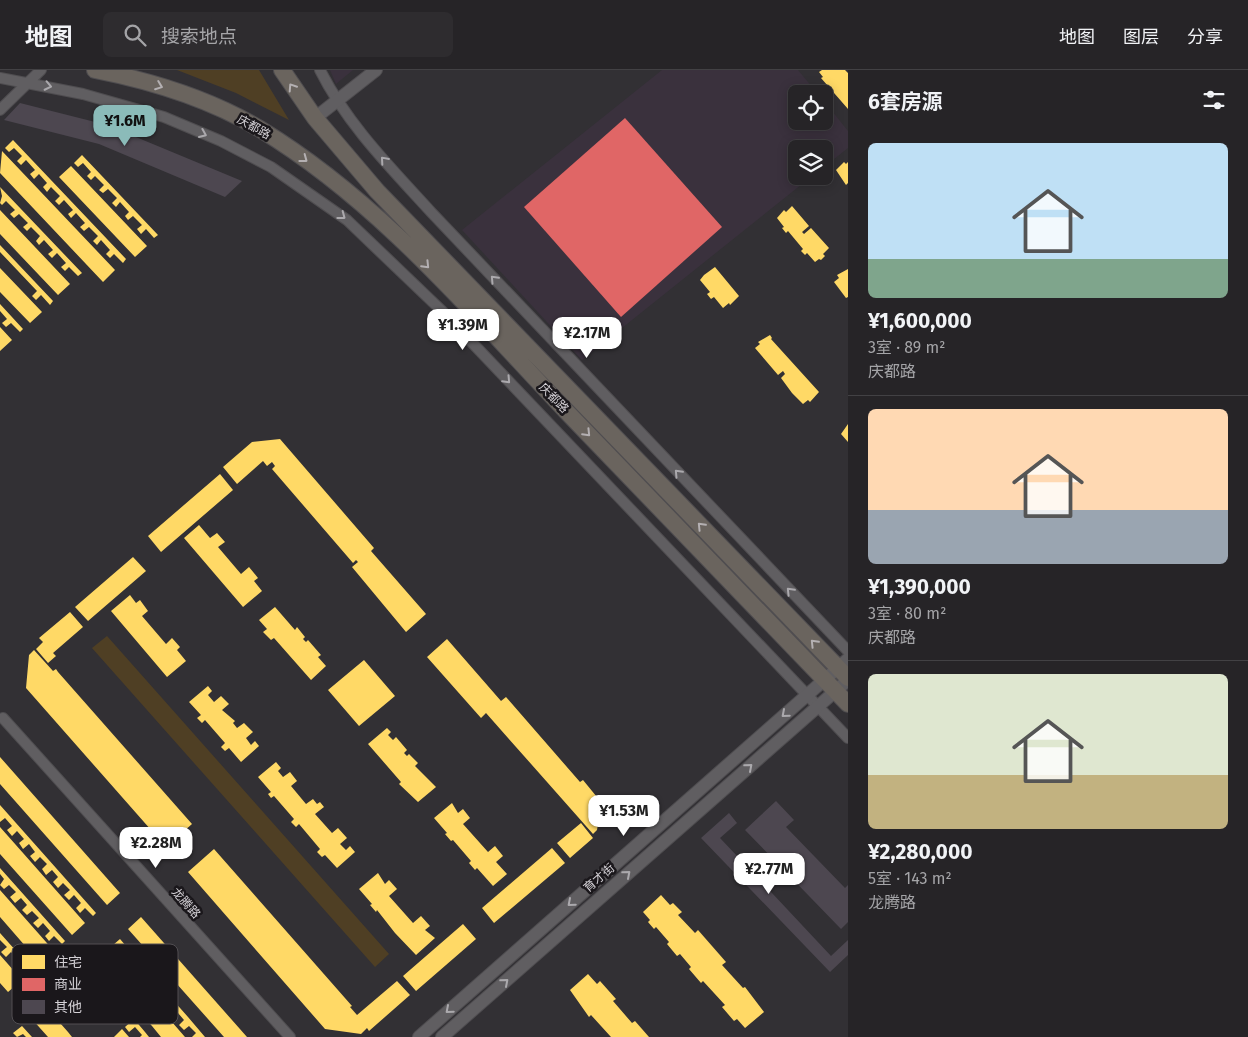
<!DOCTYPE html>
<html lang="zh">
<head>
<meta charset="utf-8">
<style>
	body { margin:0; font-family:"Fira Sans","Noto Sans SC",sans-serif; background:#2e2c2f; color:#f1f3f6; height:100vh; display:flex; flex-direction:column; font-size:19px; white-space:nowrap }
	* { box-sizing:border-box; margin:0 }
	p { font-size:16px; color:#a4a4a7 }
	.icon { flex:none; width:28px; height:28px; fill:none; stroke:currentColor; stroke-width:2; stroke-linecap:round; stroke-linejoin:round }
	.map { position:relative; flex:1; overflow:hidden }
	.side { display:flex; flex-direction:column; background:#262427; width:400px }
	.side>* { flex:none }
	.tools { position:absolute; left:788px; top:15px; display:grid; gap:10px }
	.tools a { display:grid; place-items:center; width:45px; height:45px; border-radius:8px; background:#262427; box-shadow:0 2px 12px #0003,0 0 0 1px #424144; font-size:25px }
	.price { position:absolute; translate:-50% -42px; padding:0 11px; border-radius:10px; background:#fff; color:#222; font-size:16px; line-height:32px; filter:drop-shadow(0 1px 2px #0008) }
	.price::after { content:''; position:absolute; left:50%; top:30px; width:15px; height:11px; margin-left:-8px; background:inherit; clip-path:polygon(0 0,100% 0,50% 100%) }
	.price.active { background:#8bbbb9; color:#111 }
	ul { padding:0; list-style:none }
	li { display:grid; align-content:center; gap:10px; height:265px; padding:0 20px }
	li+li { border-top:1px solid #424144 }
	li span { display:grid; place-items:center; height:155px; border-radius:8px; color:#555 }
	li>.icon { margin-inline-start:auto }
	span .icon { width:90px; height:90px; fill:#fffc; stroke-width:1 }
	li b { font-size:21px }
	h2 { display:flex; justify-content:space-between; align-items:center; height:60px; padding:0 20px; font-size:21px }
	header { display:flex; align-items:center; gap:30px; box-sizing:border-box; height:70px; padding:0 25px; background:#262427; border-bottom:1px solid #424144 }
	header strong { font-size:24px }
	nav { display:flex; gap:28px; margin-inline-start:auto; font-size:18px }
	.search { width:350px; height:45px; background:#2e2c2f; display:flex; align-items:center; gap:12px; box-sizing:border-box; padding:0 18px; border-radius:8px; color:#a4a4a7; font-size:19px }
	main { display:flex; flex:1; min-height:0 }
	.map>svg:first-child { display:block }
	.built { fill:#3a313d }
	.green { fill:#4f3f24 }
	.homes { fill:#ffd966 }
	.shops { fill:#e06666 }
	.building { fill:#4d4750 }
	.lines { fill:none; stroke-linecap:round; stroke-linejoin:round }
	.minor-casing { stroke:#4f4d50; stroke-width:12 }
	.tertiary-casing { stroke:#4f4d50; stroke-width:14 }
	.trunk-casing { stroke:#4f4d50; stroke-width:18 }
	.minor { stroke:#605e61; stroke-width:10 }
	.tertiary { stroke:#605e61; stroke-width:12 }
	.trunk { stroke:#6a645e; stroke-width:16 }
	.oneway { stroke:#aba9ad }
	.oneway2 { stroke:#b4b0b2 }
	.labels { text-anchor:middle; stroke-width:5; stroke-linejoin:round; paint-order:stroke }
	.street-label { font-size:12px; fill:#d4d1d6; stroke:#1a171b }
	.key { fill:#1a171b; stroke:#524f53; stroke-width:1 }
	.key-label { font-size:14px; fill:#d4d1d6 }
</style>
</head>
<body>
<header>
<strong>地图</strong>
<div class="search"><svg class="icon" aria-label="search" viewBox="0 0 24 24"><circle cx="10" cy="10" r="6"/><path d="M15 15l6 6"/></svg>搜索地点</div>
<nav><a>地图</a><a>图层</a><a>分享</a></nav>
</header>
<main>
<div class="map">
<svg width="848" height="967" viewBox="0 0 848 967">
	<rect width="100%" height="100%" fill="#323034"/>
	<path class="built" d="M330 0H353L336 14Z
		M662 0H798L818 24H796V51H824V31L848 61V78L824 97V79H796V106H812L582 290 462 160Z"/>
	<path class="green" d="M177 0H259L289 50 236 23Z
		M107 566 389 884 375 897 92 578Z"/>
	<path class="homes" d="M822 0H845L848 3V39L821 8 823 7 819 2Z
		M13 70 126 189 123 193 114 184 110 188 106 184 110 180 101 170 97 175 93 171 98 166 89 157 84 161 80 157 85 153 76 143 71 148 68 144 73 140 64 130 59 135 55 131 60 126 51 117 47 122 43 117 47 113 39 104 34 109 30 104 35 100 26 90 21 95 17 91 22 86 14 78 9 82 5 78Z
		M2 81 115 200 103 212 0 103Z
		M82 85 158 165 154 168 146 159 141 164 137 159 142 155 133 146 128 150 125 146 129 142 120 132 116 137 112 133 117 128 108 119 103 123 99 120 104 115 95 106 91 110 87 106 91 102 83 93 78 97 74 93Z
		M844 92 846 94 848 92V113L846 115 836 100Z
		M71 96 147 176 135 187 59 107Z
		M0 117 82 203 78 206 69 197 65 201 61 197 66 193 57 183 52 188 48 184 53 180 44 170 39 175 36 171 40 166 31 157 27 161 23 157 28 153 19 144 14 148 10 144 15 140 6 131 2 135 0 133 2 126Z
		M792 136 809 156 802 162 804 164 811 158 829 178 823 184 825 186 821 190 819 189 815 192 807 183 805 185 801 181 803 179 788 161 786 163 782 158 784 157 777 148 784 140 786 142Z
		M0 140 70 214 58 225 0 164Z
		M0 175 53 231 50 235 41 225 36 230 32 226 37 221 0 182Z
		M715 197 739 226 730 235 729 233 723 238 714 227 711 229 707 224 710 222 700 210 704 205Z
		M0 198 42 242 30 253 0 222Z
		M848 199V227L846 228 834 212 839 208 837 205Z
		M0 234 23 259 20 262 11 253 6 257 2 253 7 249 0 241Z
		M0 257 12 270 0 281Z
		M770 265 772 268 771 269 819 322 810 332 808 330 803 334 792 323 781 308 785 304 783 301 778 305 755 278 760 274 758 272Z
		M848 354V372L841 364Z
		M280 369 374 478 371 481 426 544 406 562 352 497 358 492 356 490 353 493 272 399 275 396 272 392 267 396 263 391 237 414 223 397 252 372Z
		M220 404 233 420 161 482 148 466Z
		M199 455 210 468 217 463 225 472 218 477 241 504 249 497 258 508 254 511 262 521 243 537 184 468Z
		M133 487 146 501 88 551 75 537Z
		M130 525 136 533 140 530 148 541 142 546 166 574 172 568 180 577 177 580 186 591 167 607 111 541Z
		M275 537 295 560 297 557 305 567 303 569 306 572 308 570 321 585 318 587 326 596 311 610 274 568 271 570 263 562 267 559 259 550Z
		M70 542 83 557 53 583 56 586 48 593 36 579 43 572 39 568Z
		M447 569 501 631 506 627 580 712 583 710 601 732 599 734 601 736 597 760 593 764 486 643 481 648 427 587Z
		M34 580 53 601 56 599 58 602 192 754 166 777 26 618 29 585Z
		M364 590 395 626 359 656 328 620Z
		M208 616 212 621 208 625 214 632 221 626 229 634 222 640 235 651 233 653 237 658 244 653 253 662 246 668 251 675 255 671 259 676 241 692 229 678 225 681 221 677 225 673 205 650 202 653 197 648 201 645 189 632Z
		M387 658 391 662 388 665 393 670 396 667 407 680 404 683 407 686 409 684 418 693 415 696 436 717 418 732 399 714 401 712 368 674Z
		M0 687 120 823 107 835 0 714Z
		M276 692 281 698 278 701 283 707 290 702 297 711 291 716 306 734 313 729 317 734 320 732 324 737 315 744 332 763 338 758 347 768 340 774 346 780 350 776 355 782 337 798 325 785 322 787 317 782 320 779 299 754 296 757 291 752 294 749 274 726 271 728 268 724 271 722 258 707Z
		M452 733 458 743 463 739 470 748 463 754 488 782 495 776 503 786 496 792 507 804 493 816 477 798 475 800 469 793 471 791 453 770 451 771 445 764 447 763 434 748Z
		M0 735 96 843 93 846 85 838 80 843 76 838 81 833 74 825 69 830 64 825 70 820 63 813 58 818 53 812 58 807 52 800 46 805 42 799 47 794 40 787 35 792 30 786 35 782 29 774 23 779 19 773 24 769 17 761 12 766 7 760 12 756 5 748 0 752Z
		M581 753 593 768 570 788 557 773Z
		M0 757 85 853 72 865 0 784Z
		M552 778 565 793 494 853 482 838Z
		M214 779 352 936 350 937 357 945 397 911 410 925 369 961 367 958 361 964 325 959 188 802Z
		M0 798 65 871 62 874 54 866 49 871 45 866 50 861 43 853 38 858 33 853 39 848 32 841 27 845 22 840 27 835 21 828 15 833 10 827 16 822 9 815 4 819 0 815 4 809 0 804Z
		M378 803 385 814 389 810 397 819 389 826 413 853 421 846 430 856 425 860 435 868 416 885 395 863 377 840 376 842 370 835 372 834 359 819Z
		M0 820 54 881 40 893 0 847Z
		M661 825 670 835 673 833 682 842 678 845 695 863 698 860 726 892 722 895 743 918 745 917 764 942 745 958 737 949 734 951 722 937 725 935 703 911 701 913 689 899 691 897 680 884 677 886 667 874 669 872 656 857 654 859 648 852 650 850 643 842Z
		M141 847 247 967H224L128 859Z
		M463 854 476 869 416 921 403 906Z
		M0 863 33 900 29 903 22 895 17 900 13 895 18 890 11 882 6 887 1 882 7 877 0 870Z
		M120 869 164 920 139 942 132 934 137 929 134 926 113 902 108 907 99 897 104 892 99 887Z
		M0 885 22 910 8 922 0 913Z
		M588 904 597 914 600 911 616 929 613 931 632 953 635 951 649 967H611L591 945 589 947 570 920Z
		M165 921 188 947 205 967H192L196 963 189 956 184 960 179 955 184 950 178 943 172 948 167 942 173 937 166 930 160 934 156 929Z
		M154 931 165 944 185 967H161L152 956 140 943Z
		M45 936 68 962 72 967H48L31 948Z
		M134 949 145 962 149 967H140L142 965 135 957 129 962 125 957Z
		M22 956 32 967H26L23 964 17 967 13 963Z
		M122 959 129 967H114Z"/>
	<path class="shops" d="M625 48 722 157 621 247 524 137Z"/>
	<path class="building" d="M20 33 107 55 242 111 225 127 99 74 4 50Z
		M776 731 794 750 786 757 845 818 848 815V852L841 859 745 760Z
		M729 743 737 753 720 768 772 823 831 886 848 870V885L830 902 701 768Z"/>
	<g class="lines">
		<defs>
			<path id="minor" d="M320 0C347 54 391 98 431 142L848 581
				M0 8 83 24 164 47 221 71 271 97 347 150 441 240 848 668
				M0 40 41 0
				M3 648 290 967"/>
			<path id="tertiary" d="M315 48 376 0
				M419 967 848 589
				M442 967 848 610"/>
			<path id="trunk" d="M95 0C151 11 210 29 260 59 379 131 471 241 566 341 660 438 754 536 848 634
				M282 0 315 48 377 121 848 608"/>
		</defs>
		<use href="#minor" class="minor-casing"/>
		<use href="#tertiary" class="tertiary-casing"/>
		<use href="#trunk" class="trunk-casing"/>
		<use href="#minor" class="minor"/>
		<use href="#tertiary" class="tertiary"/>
		<use href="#trunk" class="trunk"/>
	</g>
	<defs><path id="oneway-chevron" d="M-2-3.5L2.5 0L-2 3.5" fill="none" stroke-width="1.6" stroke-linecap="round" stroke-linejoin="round" transform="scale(1.25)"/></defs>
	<g class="oneway">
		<use href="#oneway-chevron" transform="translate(48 16) rotate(12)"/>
		<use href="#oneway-chevron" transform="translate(203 64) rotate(23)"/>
		<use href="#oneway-chevron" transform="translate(384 90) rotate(-131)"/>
		<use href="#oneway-chevron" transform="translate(342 146) rotate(37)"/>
		<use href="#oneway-chevron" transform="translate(494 209) rotate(-133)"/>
		<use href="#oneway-chevron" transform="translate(507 310) rotate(47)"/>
		<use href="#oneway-chevron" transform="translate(678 403) rotate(-133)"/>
		<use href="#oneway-chevron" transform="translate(790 521) rotate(-134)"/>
		<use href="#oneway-chevron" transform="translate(785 644) rotate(139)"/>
		<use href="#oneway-chevron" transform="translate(749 697) rotate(-41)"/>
		<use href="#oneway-chevron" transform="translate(627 804) rotate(-41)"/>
		<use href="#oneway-chevron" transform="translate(571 833) rotate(139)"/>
		<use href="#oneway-chevron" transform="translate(505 912) rotate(-41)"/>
		<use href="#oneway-chevron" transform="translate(449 940) rotate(139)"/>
	</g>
	<g class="oneway2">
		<use href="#oneway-chevron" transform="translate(159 16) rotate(21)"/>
		<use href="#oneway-chevron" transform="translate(292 17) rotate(-123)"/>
		<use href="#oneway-chevron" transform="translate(304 89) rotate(37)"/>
		<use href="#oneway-chevron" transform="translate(426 195) rotate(46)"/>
		<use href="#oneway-chevron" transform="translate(587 363) rotate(46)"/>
		<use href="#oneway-chevron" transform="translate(701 456) rotate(-134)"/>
		<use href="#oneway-chevron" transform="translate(814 573) rotate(-134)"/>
	</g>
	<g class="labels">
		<g class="street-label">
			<text transform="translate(254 57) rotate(29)" y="4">庆都路</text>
			<text transform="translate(554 328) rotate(46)" y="4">庆都路</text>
			<text transform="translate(599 808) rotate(-41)" y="4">育才街</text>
			<text transform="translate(186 833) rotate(48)" y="4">龙腾路</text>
		</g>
	</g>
	<rect x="12" y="874" width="166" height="80" rx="8" class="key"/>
	<rect x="22" y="885" width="23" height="14" fill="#ffd966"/>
	<rect x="22" y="908" width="23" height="13" fill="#e06666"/>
	<rect x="22" y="930" width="23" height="14" fill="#4d4750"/>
	<g class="key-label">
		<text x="54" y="897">住宅</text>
		<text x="54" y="919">商业</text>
		<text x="54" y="942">其他</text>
	</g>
</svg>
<div class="tools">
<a><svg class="icon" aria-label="locate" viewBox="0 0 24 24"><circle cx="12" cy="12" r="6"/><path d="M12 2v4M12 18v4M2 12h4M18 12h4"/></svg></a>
<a><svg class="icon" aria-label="layers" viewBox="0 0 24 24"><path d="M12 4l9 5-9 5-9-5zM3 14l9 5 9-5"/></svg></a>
</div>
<b class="price active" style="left:125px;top:77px">¥1.6M</b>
<b class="price" style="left:463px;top:281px">¥1.39M</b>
<b class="price" style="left:587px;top:289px">¥2.17M</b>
<b class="price" style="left:624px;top:767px">¥1.53M</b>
<b class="price" style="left:156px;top:799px">¥2.28M</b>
<b class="price" style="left:769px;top:825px">¥2.77M</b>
</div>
<section class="side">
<h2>6套房源<svg class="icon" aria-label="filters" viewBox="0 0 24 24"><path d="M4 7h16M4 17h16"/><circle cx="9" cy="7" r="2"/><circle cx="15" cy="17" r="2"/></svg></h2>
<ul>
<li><span style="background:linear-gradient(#bfe0f5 75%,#7fa58c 0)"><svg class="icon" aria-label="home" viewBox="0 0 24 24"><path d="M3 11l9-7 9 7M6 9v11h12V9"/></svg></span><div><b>¥1,600,000</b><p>3室 · 89 m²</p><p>庆都路</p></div></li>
<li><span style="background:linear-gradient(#ffd9b3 65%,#9aa5b1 0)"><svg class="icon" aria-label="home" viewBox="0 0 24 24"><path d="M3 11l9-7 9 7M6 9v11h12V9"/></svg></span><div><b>¥1,390,000</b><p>3室 · 80 m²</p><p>庆都路</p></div></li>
<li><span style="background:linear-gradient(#dfe7d0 65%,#c2b280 0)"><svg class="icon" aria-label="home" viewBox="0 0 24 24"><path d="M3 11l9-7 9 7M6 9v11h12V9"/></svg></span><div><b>¥2,280,000</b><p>5室 · 143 m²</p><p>龙腾路</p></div></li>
</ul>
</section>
</main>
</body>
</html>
